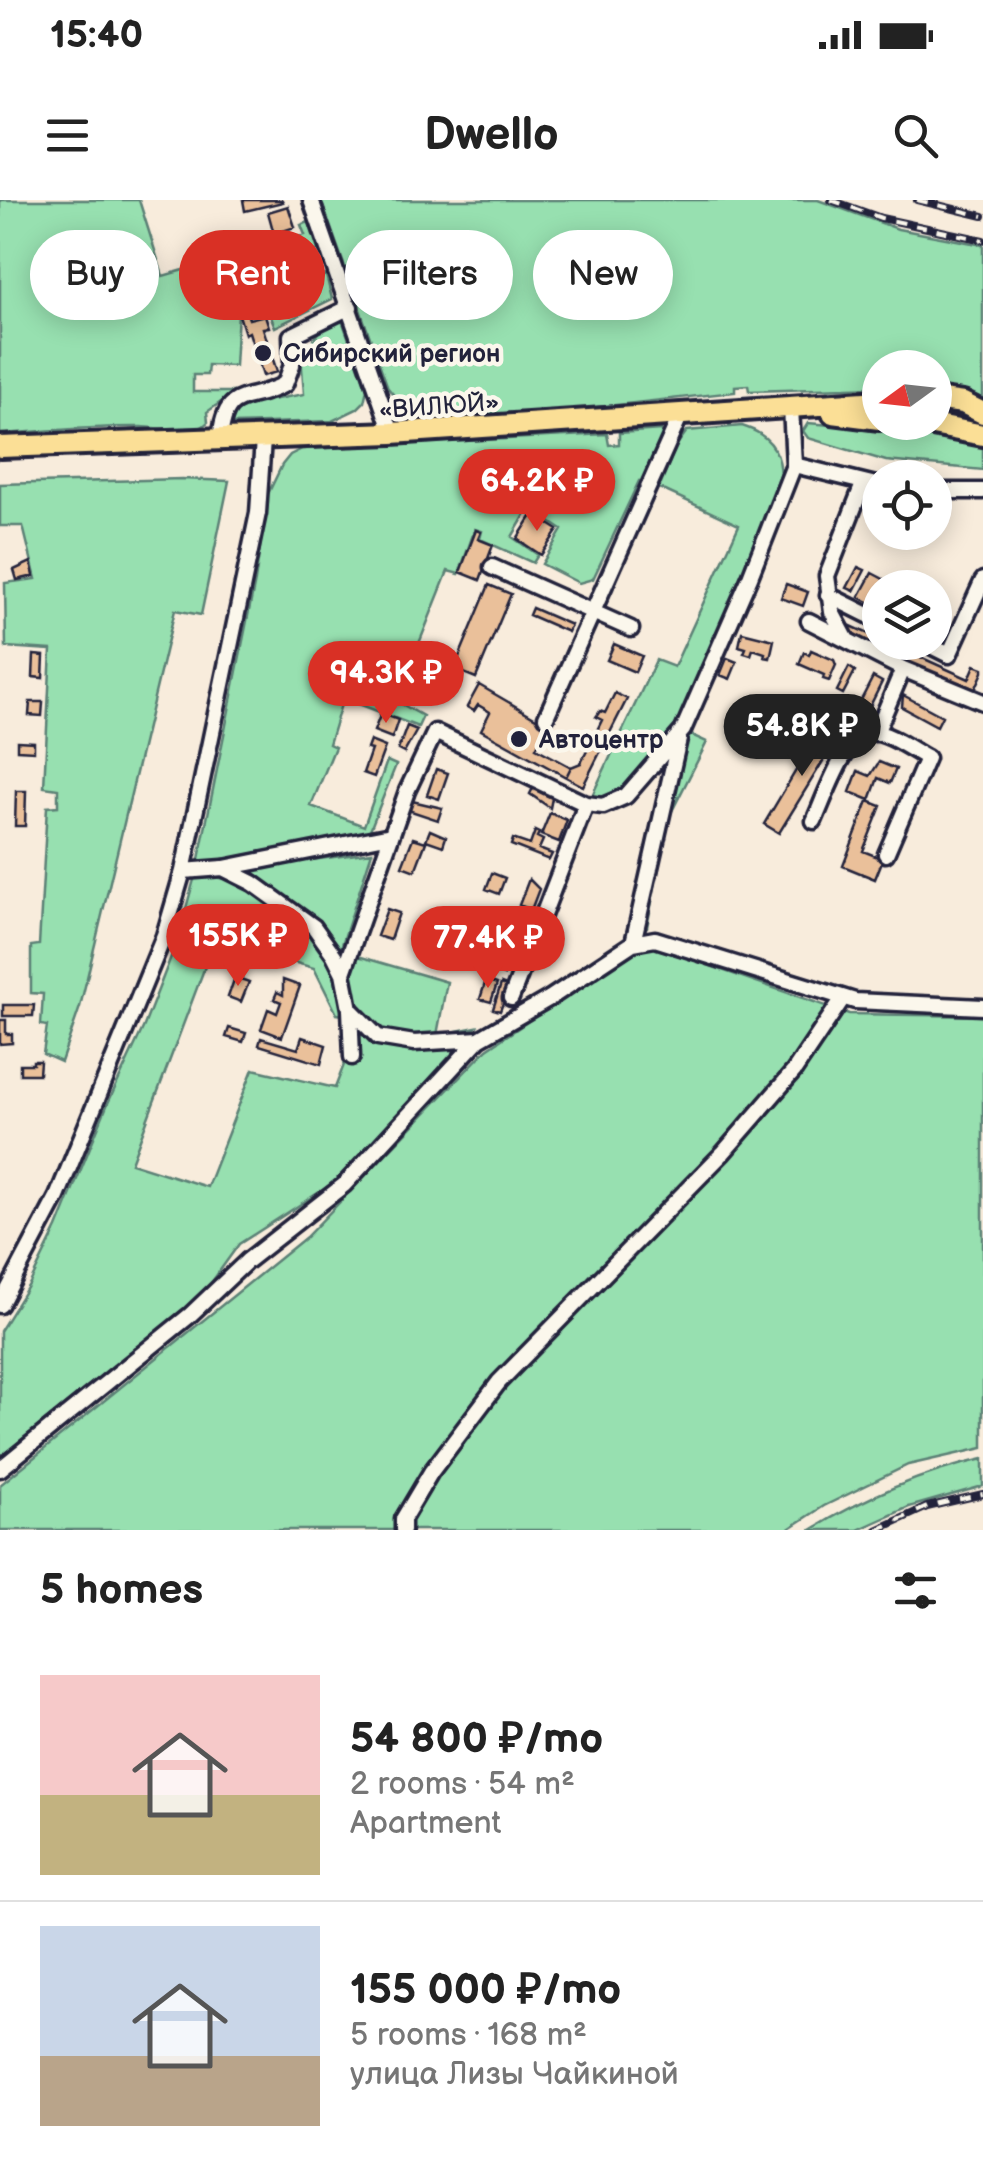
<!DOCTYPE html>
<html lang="en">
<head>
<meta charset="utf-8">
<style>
	body { margin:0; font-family:"Balsamiq Sans",sans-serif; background:#f6f6f6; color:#222; height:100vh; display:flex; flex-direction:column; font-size:38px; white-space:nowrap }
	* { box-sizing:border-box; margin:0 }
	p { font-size:32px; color:#767676 }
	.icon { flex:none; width:55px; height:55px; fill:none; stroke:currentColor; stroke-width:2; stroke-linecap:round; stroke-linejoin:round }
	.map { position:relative; height:1330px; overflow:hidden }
	.sheet { display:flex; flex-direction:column; background:#fff; flex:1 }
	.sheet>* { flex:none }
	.top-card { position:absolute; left:30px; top:30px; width:925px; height:90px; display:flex; gap:20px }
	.needle { width:65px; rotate:255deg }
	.buttons { position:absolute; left:862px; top:150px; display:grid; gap:20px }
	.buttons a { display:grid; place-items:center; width:90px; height:90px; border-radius:50%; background:#fff; box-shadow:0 5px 25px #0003; font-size:50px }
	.price { position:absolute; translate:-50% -85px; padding:0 22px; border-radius:35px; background:#d93025; color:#fff; font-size:32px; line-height:65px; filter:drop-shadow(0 2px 5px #0008) }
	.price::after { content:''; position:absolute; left:50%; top:60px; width:30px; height:22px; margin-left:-15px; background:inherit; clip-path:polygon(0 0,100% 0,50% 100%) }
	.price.current { background:#222; color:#fff }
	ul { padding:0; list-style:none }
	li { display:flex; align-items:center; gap:30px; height:250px; padding:0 40px }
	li+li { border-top:2px solid #e0e0e0 }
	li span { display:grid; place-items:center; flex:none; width:280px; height:200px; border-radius:0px; color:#555 }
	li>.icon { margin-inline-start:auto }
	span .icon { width:120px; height:120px; fill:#fffc; stroke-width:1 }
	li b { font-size:42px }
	h2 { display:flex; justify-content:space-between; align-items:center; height:120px; padding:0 40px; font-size:42px }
	.tag { padding:0 35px; border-radius:45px; background:#fff; box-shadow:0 5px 25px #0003; font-size:35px; line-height:90px }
	.tag.current { background:#d93025; color:#fff }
	.status { display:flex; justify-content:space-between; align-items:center; height:70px; padding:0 50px; background:#fff; direction:ltr }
	.status svg { height:28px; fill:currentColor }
	header { display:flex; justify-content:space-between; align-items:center; height:130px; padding:0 40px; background:#fff; font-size:45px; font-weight:800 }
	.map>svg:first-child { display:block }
	.green { fill:#97e0b0; stroke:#5c8176; stroke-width:2.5 }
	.building { fill:#eac09a; stroke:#22223b; stroke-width:2.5 }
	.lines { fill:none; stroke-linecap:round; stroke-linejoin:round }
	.minor-casing { stroke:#22223b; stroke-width:21 }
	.highway-casing { stroke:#22223b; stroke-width:28 }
	.minor { stroke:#fbf7ec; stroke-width:14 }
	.highway { stroke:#fbdf96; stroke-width:20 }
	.rail-casing { stroke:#22223b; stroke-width:8 }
	.rail { stroke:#fbf7ec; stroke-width:4; stroke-dasharray:11; stroke-linecap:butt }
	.poi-dot { fill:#22223b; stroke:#fbf7ec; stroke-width:4 }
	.labels { text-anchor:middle; stroke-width:9; stroke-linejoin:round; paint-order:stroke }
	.poi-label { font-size:25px; font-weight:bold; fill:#22223b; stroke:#fbf7ec; text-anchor:start }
	.street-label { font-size:25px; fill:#22223b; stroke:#fbf7ec }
</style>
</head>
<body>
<div class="status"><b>15:40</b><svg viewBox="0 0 49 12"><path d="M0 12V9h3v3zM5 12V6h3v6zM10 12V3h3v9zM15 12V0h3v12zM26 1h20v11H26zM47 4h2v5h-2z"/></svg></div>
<header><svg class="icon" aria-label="menu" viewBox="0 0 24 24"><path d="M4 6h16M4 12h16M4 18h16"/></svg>Dwello<svg class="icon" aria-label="search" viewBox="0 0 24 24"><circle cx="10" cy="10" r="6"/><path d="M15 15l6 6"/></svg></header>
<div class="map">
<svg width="983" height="1330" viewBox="0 0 983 1330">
	<rect width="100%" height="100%" fill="#f8ecdc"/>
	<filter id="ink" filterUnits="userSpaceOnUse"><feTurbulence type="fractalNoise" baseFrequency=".01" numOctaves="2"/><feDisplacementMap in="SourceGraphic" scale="20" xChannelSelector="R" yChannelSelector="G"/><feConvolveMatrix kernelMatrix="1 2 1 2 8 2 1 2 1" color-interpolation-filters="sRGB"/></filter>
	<g filter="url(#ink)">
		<path class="green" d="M0 0H139L163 76 305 35 301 25 309 22 318 50 297 57 306 81 326 75 332 99 275 127 267 107 250 113 248 109 238 112 235 166 208 165 207 175H193V192H235L207 212 208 222C193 238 161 227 141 227 94 226 46 231 0 234Z
			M321 0H818L898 29 983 45V200L935 188V168H880V187L749 191 748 185 735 186V192L534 214 472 217 421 213 397 199 388 188Z
			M336 119 342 120 367 189 364 202 357 209 332 221 232 224 227 215 244 205 304 194 301 155 328 122Z
			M808 223 942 235 983 246V270L886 261 808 238 803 231Z
			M742 226C775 236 784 258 780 290L676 531 620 595 589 602 656 460 674 467 739 325 659 288 676 246 687 231Z
			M661 230 663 240 647 283 639 281 593 379 579 383 542 364 562 330 529 308 512 337 538 355 533 363 480 339 482 331 475 329 459 374 448 371 396 501 423 516 418 527 343 498 329 544 335 547 311 606 364 626 387 561 396 565 370 630 360 636 198 664 255 381 268 294 282 265 290 255 302 249 607 234 609 245 619 244V233Z
			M182 279 229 281 201 415 175 410 80 807 61 862 43 854 47 826 41 825 43 794 31 793V746L39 745 47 607 58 606V589L44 587 51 450 6 447 5 383 36 379 23 326H0V284Z
			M687 533 707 542 668 619 647 727 642 729 666 600Z
			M372 652 339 754 235 670Z
			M195 676C205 677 216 677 226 679 259 687 308 727 326 755 337 772 341 795 344 815L337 814 314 768 215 740 131 963 207 987 253 869 335 888 347 857 355 859 358 842 356 806 349 780 358 756 447 782 437 835 476 827 338 980 239 1044 203 1094 0 1257V1131L30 1083 57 1028 108 903 144 826 176 744Z
			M644 743 849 814 983 816V1248L908 1265 824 1306 787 1330H0V1285L306 1037 487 849Z
			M983 1259V1286L909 1307 858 1330H811C865 1297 921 1273 983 1259Z"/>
		<path class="building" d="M243 0H282L283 2 245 11Z
			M288 6 295 27 274 34 268 12Z
			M247 113 249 119 265 115 269 127 263 128 277 172 263 176 249 132 245 134 239 115Z
			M533 314 558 330 541 355 517 339Z
			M476 330 481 332 478 339 493 345 480 380 460 372Z
			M31 362 34 376 17 380 14 370Z
			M858 367 865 370 854 391 847 388Z
			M872 373 893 384 896 378 908 384 906 388H880V408L859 397Z
			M786 384 808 392 803 406 781 398Z
			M489 385 511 394 476 478 454 469Z
			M532 408 571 425 568 432 529 415Z
			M851 426 880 439V442H887L969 479 975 465 983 468V472L974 492 860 442 849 431Z
			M742 432 774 440 770 458 764 457 765 453 753 449 751 455 744 453 746 448 739 446Z
			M614 444 642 456 635 472 607 460Z
			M811 450 834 460 836 465 829 481 823 479 824 475 799 464 804 452 809 455Z
			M34 455 44 456 43 478 33 477Z
			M727 458 737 462 730 479 720 475Z
			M849 467 855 471 843 494 837 491Z
			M873 477 882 482 870 506 864 504 861 510 857 508Z
			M479 485 548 525 536 548 571 567 566 577 481 530 490 512 478 505 474 511 467 507Z
			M615 493 627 499 583 586 566 577 571 567 581 563 602 520 596 517 600 511 605 513Z
			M903 495 942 516 937 526 902 507Z
			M30 502H43L42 516 29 515Z
			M381 513 398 520 392 538 374 531Z
			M823 525 839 535 779 633 764 624Z
			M407 526 417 530 404 553 398 550Z
			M17 541 34 542V551L17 550Z
			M370 541 385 547 374 577 363 573 371 550 367 549Z
			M879 562 896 569 890 583 878 578 870 600 850 592 858 571 870 576Z
			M436 569 448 573 439 599 427 595Z
			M533 588 552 598 550 608 530 594Z
			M16 591H26L25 626H15Z
			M412 601 442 608 438 620 408 610Z
			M868 601 881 606 863 651 883 659 875 679 843 666Z
			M550 613 567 620 559 642 541 635Z
			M430 630 446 637 443 646 426 640Z
			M535 631 539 633 537 637 543 640 539 649 552 654 549 660 511 645 513 639 530 645Z
			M413 638 426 642 415 671 402 666Z
			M492 673 505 678 499 694 486 689Z
			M529 679 539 689 531 710 519 705Z
			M387 709 399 713 390 740 377 736Z
			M497 739 516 747 504 775 492 770 501 748 495 745Z
			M235 777 249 782 241 802 228 797Z
			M283 780 300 786 282 837 261 829 268 809 277 813 281 802 274 799 277 792 283 795Z
			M486 780 497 784 491 802 480 799Z
			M501 784 509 787 500 811 493 809Z
			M3 805H34L33 816H3Z
			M0 820H6V834H12V843L0 844Z
			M229 828 246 833 243 842 226 837Z
			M302 837 326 845 321 864 259 845 261 838 298 849Z
			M33 861H40L39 874H20V864H33Z"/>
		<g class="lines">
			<defs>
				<path id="minor" d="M311 0 392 233
					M220 240C225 185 246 205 285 184L292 165 291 136 350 107
					M794 265 880 286
					M935 291H983
					M492 367 631 429
					M828 395 880 421
					M809 421 903 469 983 502
					M847 440 832 412 827 376 863 284
					M923 442 949 455 983 380
					M546 517 681 214
					M876 533 903 469
					M814 621C824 600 846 533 870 532 888 532 912 550 927 558L886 654
					M224 668 391 635
					M183 671 223 668 253 683 314 727 334 755 343 773
					M633 743 679 539
					M511 798 586 604
					M350 809 378 837 414 843 479 839
					M352 857 350 809 343 773 407 591 435 532 586 604 603 606 626 596 683 530 750 377 794 265 791 207
					M0 1105 57 997 164 736 183 671 258 313 263 239
					M0 1269 189 1116 247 1061 344 985 479 839 550 798 633 743 655 739 855 801 983 807
					M403 1330V1319L431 1272 499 1182 723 953 794 871 843 798"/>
				<path id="highway" d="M935 199 963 203 983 213
					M833 213 880 219
					M918 222 983 235
					M0 247 392 233 880 201"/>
			</defs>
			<use href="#minor" class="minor-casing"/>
			<use href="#highway" class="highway-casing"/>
			<use href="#minor" class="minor"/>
			<use href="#highway" class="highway"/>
			<defs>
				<path id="rail" d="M831 0 881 18 983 40
					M917 0 983 16
					M877 1330 927 1307 983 1294"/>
			</defs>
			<use href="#rail" class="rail-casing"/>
			<use href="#rail" class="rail"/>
		</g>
	</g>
	<g class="poi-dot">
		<circle cx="263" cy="153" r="10"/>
		<circle cx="519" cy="539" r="10"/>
	</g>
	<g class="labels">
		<g class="poi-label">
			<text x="283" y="162">Сибирский регион</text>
			<text x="539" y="548">Автоцентр</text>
		</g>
		<g class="street-label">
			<text transform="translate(439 205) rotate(-4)" y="9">«ВИЛЮЙ»</text>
		</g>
	</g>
</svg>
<div class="buttons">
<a><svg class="needle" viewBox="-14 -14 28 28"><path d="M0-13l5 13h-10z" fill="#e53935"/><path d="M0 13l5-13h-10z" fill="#767676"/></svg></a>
<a><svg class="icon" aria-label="locate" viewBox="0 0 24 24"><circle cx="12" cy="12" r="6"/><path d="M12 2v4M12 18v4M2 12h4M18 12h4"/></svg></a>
<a><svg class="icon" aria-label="layers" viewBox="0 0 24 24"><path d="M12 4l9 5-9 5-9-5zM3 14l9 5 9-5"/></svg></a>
</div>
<b class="price" style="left:537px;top:334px">64.2K ₽</b>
<b class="price" style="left:386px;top:526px">94.3K ₽</b>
<b class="price current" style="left:802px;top:579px">54.8K ₽</b>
<b class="price" style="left:238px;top:789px">155K ₽</b>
<b class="price" style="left:488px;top:791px">77.4K ₽</b>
<div class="top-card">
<a class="tag">Buy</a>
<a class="tag current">Rent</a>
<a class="tag">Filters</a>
<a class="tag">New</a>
</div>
</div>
<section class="sheet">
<h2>5 homes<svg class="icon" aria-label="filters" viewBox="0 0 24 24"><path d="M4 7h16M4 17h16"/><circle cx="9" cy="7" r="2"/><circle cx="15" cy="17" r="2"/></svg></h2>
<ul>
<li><span style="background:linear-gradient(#f6c9c9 60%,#c2b280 0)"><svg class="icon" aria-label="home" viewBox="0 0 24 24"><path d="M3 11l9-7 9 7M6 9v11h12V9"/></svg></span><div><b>54 800 ₽/mo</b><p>2 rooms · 54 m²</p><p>Apartment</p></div></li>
<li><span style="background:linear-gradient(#c9d6e8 65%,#b9a48a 0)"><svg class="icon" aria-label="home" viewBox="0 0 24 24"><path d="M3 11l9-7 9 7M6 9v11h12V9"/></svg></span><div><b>155 000 ₽/mo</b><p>5 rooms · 168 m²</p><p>улица Лизы Чайкиной</p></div></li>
</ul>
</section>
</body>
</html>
